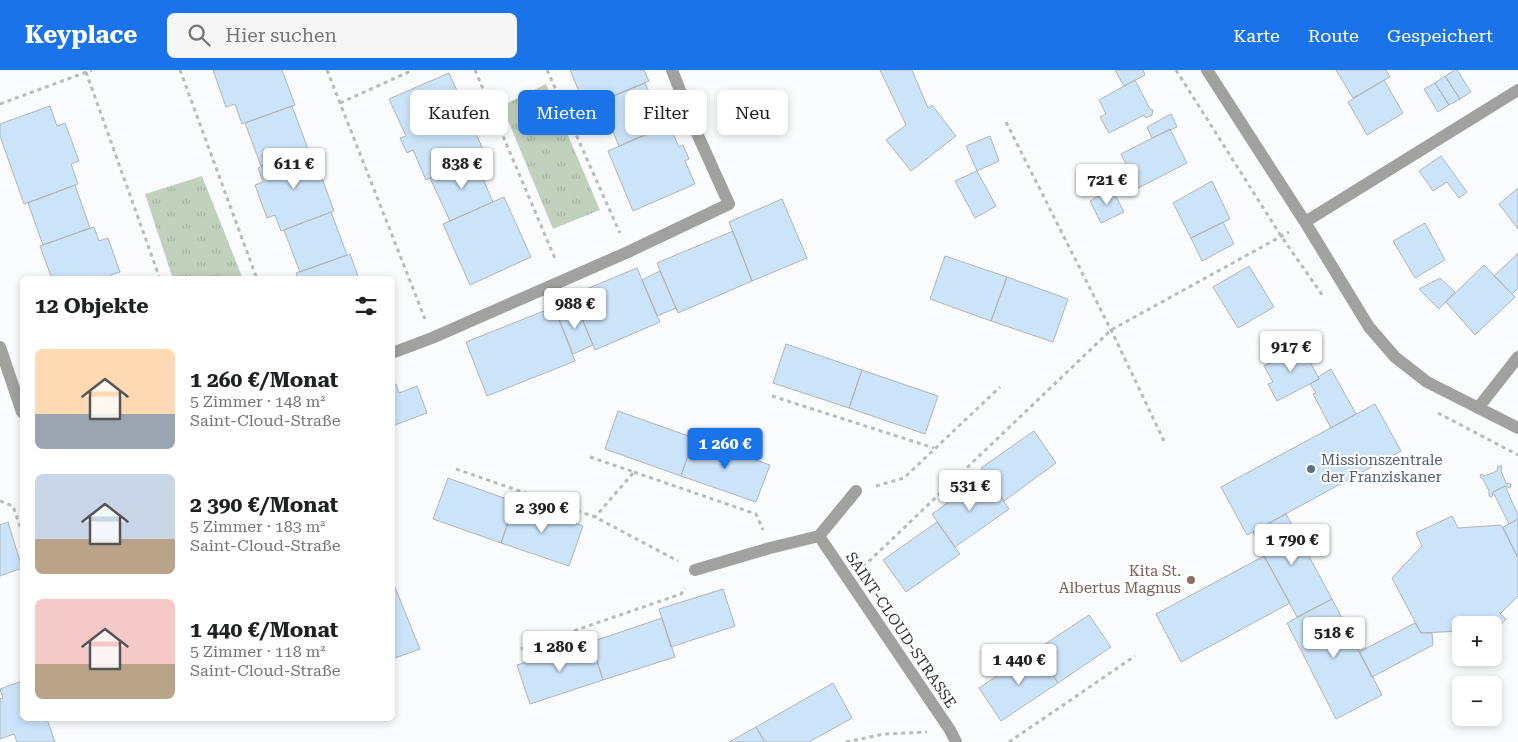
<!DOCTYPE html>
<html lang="de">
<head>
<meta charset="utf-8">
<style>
	body { margin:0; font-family:"Roboto Serif",serif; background:#f6f6f6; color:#202124; height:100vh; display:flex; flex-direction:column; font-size:19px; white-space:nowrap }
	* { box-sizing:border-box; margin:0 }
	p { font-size:16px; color:#757577 }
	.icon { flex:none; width:28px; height:28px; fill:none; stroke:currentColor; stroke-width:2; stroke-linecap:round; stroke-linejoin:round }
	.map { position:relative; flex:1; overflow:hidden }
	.drawer { position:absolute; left:20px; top:206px; width:375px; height:445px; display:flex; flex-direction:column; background:#fff; border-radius:8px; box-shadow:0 2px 8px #0003 }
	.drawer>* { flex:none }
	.guide { position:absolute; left:410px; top:20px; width:475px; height:45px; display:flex; gap:10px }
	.controls { position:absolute; left:1452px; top:546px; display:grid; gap:10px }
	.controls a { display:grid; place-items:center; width:50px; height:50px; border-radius:8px; background:#fff; box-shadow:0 2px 8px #0003; font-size:25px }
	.price { position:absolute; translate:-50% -42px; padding:0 11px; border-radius:5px; background:#fff; color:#222; font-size:16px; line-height:32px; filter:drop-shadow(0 1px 2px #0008) }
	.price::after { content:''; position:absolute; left:50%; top:30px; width:15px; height:11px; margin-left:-8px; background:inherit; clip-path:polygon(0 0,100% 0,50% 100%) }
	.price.active { background:#1a73e8; color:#fff }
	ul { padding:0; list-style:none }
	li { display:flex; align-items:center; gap:15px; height:125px; padding:0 15px }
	li span { display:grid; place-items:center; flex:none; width:140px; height:100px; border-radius:8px; color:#555 }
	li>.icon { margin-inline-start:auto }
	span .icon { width:60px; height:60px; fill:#fffc; stroke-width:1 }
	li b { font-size:21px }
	h2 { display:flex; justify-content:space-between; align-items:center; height:60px; padding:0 15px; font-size:21px }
	.tag { padding:0 18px; border-radius:8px; background:#fff; box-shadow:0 2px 8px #0003; font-size:18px; line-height:45px }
	.tag.active { background:#1a73e8; color:#fff }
	header { display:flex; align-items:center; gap:30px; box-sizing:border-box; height:70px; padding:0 25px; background:#1a73e8; color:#fff }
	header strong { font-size:24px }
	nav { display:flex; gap:28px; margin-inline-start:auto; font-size:18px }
	.search { width:350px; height:45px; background:#f6f6f6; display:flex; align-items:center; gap:12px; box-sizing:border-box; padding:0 18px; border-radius:8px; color:#757577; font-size:19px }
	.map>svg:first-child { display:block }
	.grass { fill:url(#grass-tufts) }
	.building { fill:#cce4fa; stroke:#b2b4b6 }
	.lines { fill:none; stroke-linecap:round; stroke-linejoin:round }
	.path { stroke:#babbbc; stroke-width:3; stroke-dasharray:4 4; stroke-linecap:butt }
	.minor { stroke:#a1a1a0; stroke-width:12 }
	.service-dot { fill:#5c6f8a; stroke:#fff; stroke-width:2 }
	.education-dot { fill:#8d6e63; stroke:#fff; stroke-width:2 }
	.labels { text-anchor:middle; stroke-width:4; stroke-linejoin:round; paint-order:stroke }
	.service-label { font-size:15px; fill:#4e5e75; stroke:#fff; text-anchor:start }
	.education-label { font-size:15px; fill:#785e54; stroke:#fff; text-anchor:end }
	.street-label { font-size:15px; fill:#303131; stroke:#fff }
</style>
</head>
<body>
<header>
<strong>Keyplace</strong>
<div class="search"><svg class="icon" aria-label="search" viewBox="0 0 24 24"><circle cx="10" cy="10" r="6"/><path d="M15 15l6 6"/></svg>Hier suchen</div>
<nav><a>Karte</a><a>Route</a><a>Gespeichert</a></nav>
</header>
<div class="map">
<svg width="1518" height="672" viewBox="0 0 1518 672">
	<defs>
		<pattern id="grass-tufts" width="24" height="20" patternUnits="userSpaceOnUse" patternTransform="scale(1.25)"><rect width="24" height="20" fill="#c2d1be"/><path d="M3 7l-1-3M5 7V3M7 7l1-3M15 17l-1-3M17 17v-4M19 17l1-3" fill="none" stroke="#a7b4a4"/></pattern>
	</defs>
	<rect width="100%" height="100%" fill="#f9fbfc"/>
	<path class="grass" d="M546 14 600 140 553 159 502 36Z
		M202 106 243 209H173L145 124Z"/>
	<path class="building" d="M213 0H282L295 35 242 54 235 34 226 37Z
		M570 0H644L649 11 586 38Z
		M880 0H912L928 38 932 35 956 66 911 101 886 70 906 55Z
		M1115 0H1143L1145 5 1124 16Z
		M1336 0H1386L1390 7 1353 28Z
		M1455 0H1457L1471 22 1460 29 1445 6Z
		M449 3 485 84 426 110 413 80 407 83 400 68 406 66 389 29Z
		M1445 6 1460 29 1449 35 1435 13Z
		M1135 10 1150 39 1153 40 1152 45 1146 48 1144 45 1109 63 1100 47 1106 44 1099 30Z
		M1384 10 1403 43 1367 65 1348 32Z
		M645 13 665 56 619 76 600 31Z
		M1435 13 1449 35 1438 42 1424 19Z
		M50 36 57 56 65 53 79 91 71 94 78 114 24 134 0 66V54Z
		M292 36 308 79 261 96 245 53Z
		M1171 44 1177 57 1152 68 1147 57Z
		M669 55 679 77 683 75 689 89 685 91 695 114 633 141 608 81Z
		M1170 59 1187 93 1138 118 1121 84Z
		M990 66 999 91 977 101 966 76Z
		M311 78 334 141 281 161 275 145 267 148 255 115 263 112 258 98Z
		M1441 86 1467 122 1459 128 1447 112 1433 121 1419 101Z
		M474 89 493 132 450 151 430 108Z
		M977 101 996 136 975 148 955 111Z
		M1212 111 1230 149 1191 168 1173 133Z
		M75 115 90 158 43 175 28 133Z
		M1518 118V159L1499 134Z
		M1112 119 1124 142 1101 153 1090 131Z
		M504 127 531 187 470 215 443 154Z
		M782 129 807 188 752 211 729 152Z
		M331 142 347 185 300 202 284 160Z
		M1223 152 1234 174 1202 191 1191 168Z
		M1425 153 1445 190 1415 208 1393 171Z
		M94 157 99 171 108 168 120 202 111 205 112 209H52L40 176Z
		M733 161 752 211 678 243 657 193Z
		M1518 183V218L1512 224 1494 206Z
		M350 184 359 209H298L296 203Z
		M945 186 1007 207 991 251 930 229Z
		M1484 195 1515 227 1475 265 1446 232Z
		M1249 196 1274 237 1238 258 1213 217Z
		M637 198 660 252 595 280 572 225Z
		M660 201 676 238 657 246 642 210Z
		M1007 207 1068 229 1053 272 991 251Z
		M1440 208 1455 222 1439 239 1419 219Z
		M577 236 593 275 573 284 557 244Z
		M554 237 575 291 487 326 466 272Z
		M786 274 862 300 849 338 773 313Z
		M1302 276 1319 309 1277 331 1268 314 1273 312 1264 296Z
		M1331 299 1356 344 1331 358 1313 324 1316 323 1310 314 1319 309 1318 307Z
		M862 300 938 326 925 364 849 338Z
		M396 314 399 323 417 316 427 343 392 356V315Z
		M1375 334 1401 381 1247 465 1221 417Z
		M618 341 694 368 681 406 605 379Z
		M1034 361 1056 393 1004 431 981 398Z
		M694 368 770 395 756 432 681 406Z
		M1498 396H1502L1501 401 1506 413 1511 414 1510 418 1505 416 1493 422 1492 427 1489 426V421L1483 409 1480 407 1481 404 1485 406 1497 401Z
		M986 406 1009 439 955 477 932 444Z
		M448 408 515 432 501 473 433 449Z
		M1505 416 1518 445V449L1509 454 1493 422Z
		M515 432 583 456 569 496 501 473Z
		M1286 444 1332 529 1297 547 1264 486 1253 462Z
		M1452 446 1458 458 1501 455 1518 488V526L1500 544 1506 549 1494 563V555H1461V561L1421 563 1392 508 1422 476 1416 463Z
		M1518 449V488L1503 457Z
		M8 452 22 498 0 506V455Z
		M937 452 960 484 906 522 883 490Z
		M1264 486 1290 533 1181 592 1156 544Z
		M392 510 420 579 392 589Z
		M723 519 735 556 671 577 659 539Z
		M1332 529 1382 625 1336 649 1287 553Z
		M1089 545 1111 577 1058 613 1036 580Z
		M662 548 675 587 603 610 591 572Z
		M1415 553 1421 563H1432L1433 575 1372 607 1359 582Z
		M591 572 603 610 530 634 517 595Z
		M1036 580 1058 613 1001 651 979 618Z
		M22 611V649H47L55 672H17L14 664 0 669V629L3 628 0 619Z
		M833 613 852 648 809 672H765L756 657Z
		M756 657 765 672H729Z"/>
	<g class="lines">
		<path class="path" d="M180 0 257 209
			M327 0 425 249
			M475 0 556 191
			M547 0 620 163
			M1176 0 1281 166 1323 226
			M86 2 160 209
			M340 33 413 0
			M0 34 92 0
			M1006 52 1114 266 1164 371
			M772 326 934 378
			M1438 343 1518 385
			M590 387 634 402 595 447
			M456 399 595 447 678 491
			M634 402 756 444 763 460
			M876 416 904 408 1000 317
			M0 431 13 436 22 462
			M863 497 1111 260 1289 162
			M521 579 681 524 685 518
			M846 672 884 664 927 662
			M1009 672 1135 586"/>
		<path class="minor" d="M1207 0 1305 152 1369 257 1395 287 1427 312 1518 358
			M1305 152 1518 20
			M0 277 22 342
			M392 283 432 268 628 182 729 134 695 59 672 0
			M1478 338 1518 287
			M819 466 856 421
			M695 500 770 478 819 466 950 660 956 672"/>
	</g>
	<circle class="service-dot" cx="1311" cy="399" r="5"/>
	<circle class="education-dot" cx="1191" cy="510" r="5"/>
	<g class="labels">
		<g class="service-label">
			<text x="1321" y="395">Missionszentrale<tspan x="1321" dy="17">der Franziskaner</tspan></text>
		</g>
		<g class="education-label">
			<text x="1181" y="506">Kita St.<tspan x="1181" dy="17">Albertus Magnus</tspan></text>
		</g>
		<g class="street-label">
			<text transform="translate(901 560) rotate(56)" y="5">SAINT-CLOUD-STRASSE</text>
		</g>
	</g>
</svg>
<div class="controls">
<a>+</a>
<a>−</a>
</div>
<b class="price" style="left:294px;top:120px">611 €</b>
<b class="price" style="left:462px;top:120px">838 €</b>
<b class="price" style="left:1107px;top:136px">721 €</b>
<b class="price" style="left:575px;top:260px">988 €</b>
<b class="price" style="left:1291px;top:303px">917 €</b>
<b class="price active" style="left:725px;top:400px">1 260 €</b>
<b class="price" style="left:970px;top:442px">531 €</b>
<b class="price" style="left:542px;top:464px">2 390 €</b>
<b class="price" style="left:1292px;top:496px">1 790 €</b>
<b class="price" style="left:1334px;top:589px">518 €</b>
<b class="price" style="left:560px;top:603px">1 280 €</b>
<b class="price" style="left:1019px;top:616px">1 440 €</b>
<div class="guide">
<a class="tag">Kaufen</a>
<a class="tag active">Mieten</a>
<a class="tag">Filter</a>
<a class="tag">Neu</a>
</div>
<section class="drawer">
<h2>12 Objekte<svg class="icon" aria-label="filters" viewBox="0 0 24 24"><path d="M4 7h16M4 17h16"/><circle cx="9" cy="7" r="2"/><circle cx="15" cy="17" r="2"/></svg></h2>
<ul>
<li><span style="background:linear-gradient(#ffd9b3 65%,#9aa5b1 0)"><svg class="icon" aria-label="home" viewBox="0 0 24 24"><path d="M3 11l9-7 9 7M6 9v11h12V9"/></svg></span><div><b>1 260 €/Monat</b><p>5 Zimmer · 148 m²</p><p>Saint-Cloud-Straße</p></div></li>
<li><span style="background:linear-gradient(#c9d6e8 65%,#b9a48a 0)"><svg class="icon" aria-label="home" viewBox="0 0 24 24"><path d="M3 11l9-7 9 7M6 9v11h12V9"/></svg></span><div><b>2 390 €/Monat</b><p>5 Zimmer · 183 m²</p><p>Saint-Cloud-Straße</p></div></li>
<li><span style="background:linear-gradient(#f6c9c9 65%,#b9a48a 0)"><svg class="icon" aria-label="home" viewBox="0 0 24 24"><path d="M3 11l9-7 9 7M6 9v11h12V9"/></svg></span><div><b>1 440 €/Monat</b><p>5 Zimmer · 118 m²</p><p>Saint-Cloud-Straße</p></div></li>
</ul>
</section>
</div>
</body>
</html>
